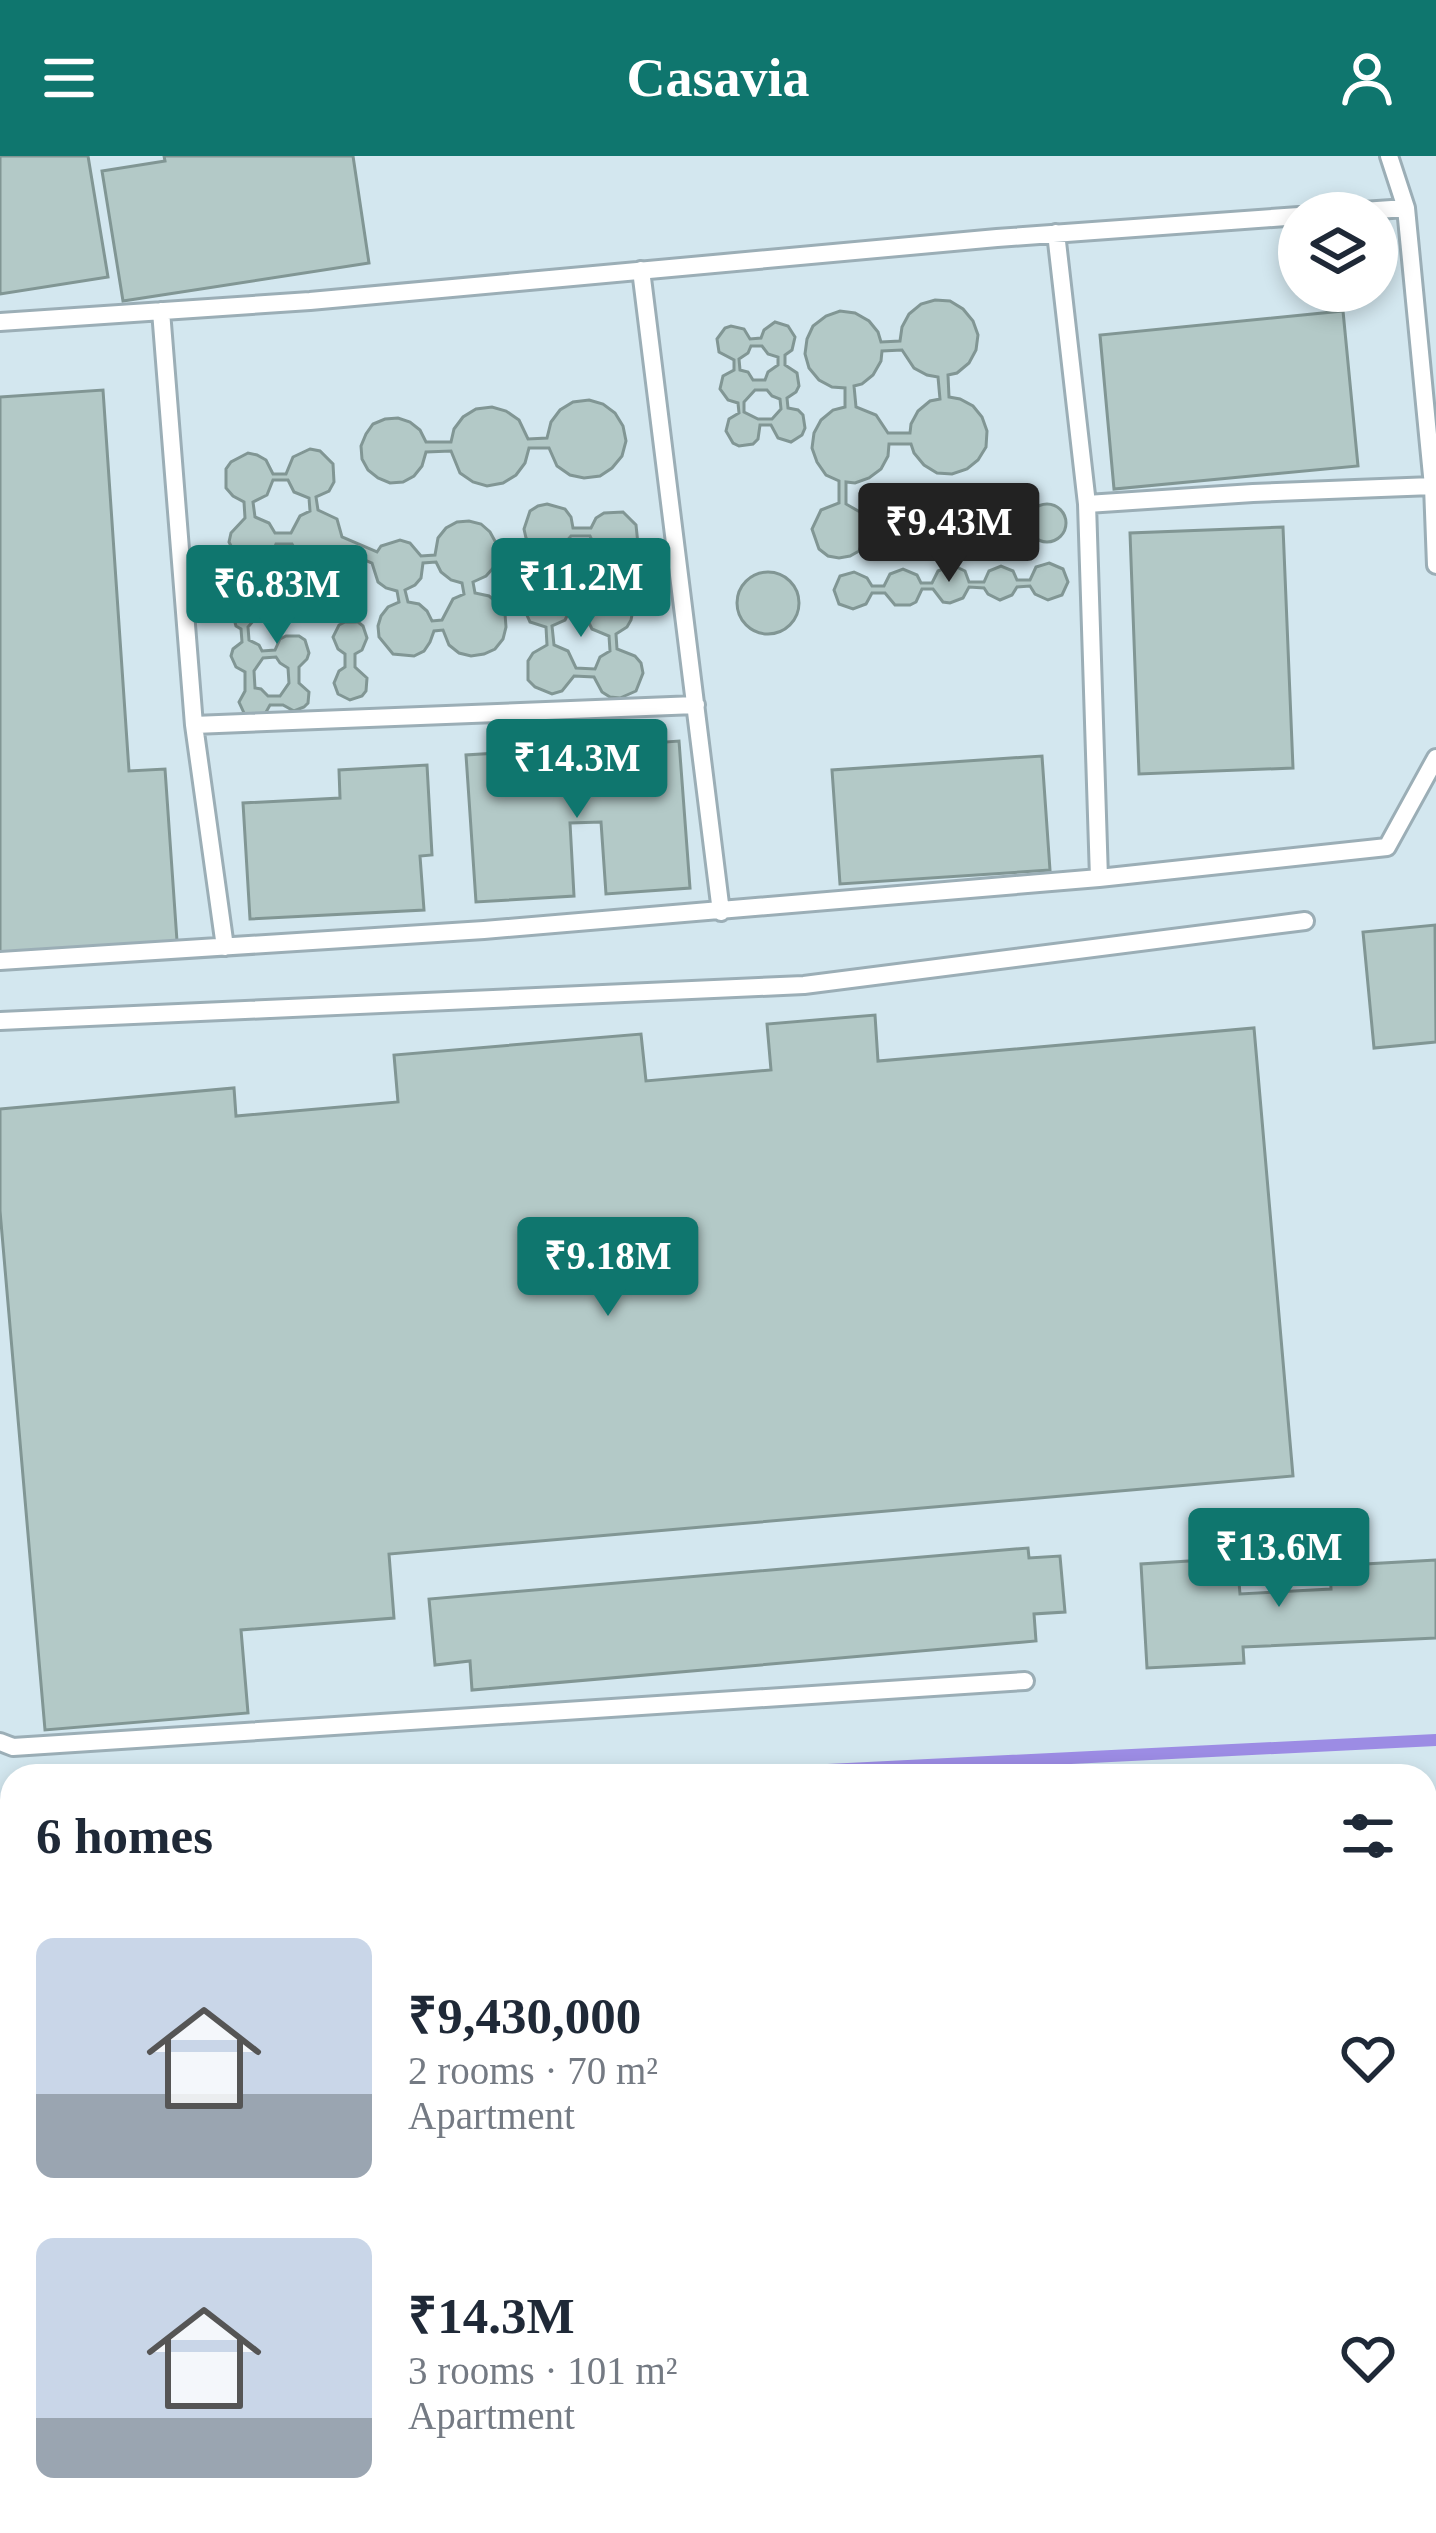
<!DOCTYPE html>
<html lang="en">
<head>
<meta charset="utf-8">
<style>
	body { margin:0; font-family:Georgia,serif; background:#f2f2f3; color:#1f2937; height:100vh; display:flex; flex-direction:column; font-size:45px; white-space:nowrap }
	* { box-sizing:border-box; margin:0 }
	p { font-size:39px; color:#747a83 }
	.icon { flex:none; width:66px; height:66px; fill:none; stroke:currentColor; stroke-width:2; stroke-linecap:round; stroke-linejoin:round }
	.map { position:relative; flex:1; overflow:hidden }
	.side { position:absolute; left:0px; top:1608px; width:1437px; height:771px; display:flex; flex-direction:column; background:#fff; border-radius:36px 36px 0 0; box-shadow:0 6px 18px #0003 }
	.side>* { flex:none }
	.tools { position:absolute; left:1278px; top:36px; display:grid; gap:24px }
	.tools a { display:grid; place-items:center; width:120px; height:120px; border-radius:50%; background:#fff; box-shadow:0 6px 18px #0003; font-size:60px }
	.price { position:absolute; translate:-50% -102px; padding:0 27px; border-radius:12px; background:#0f766e; color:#fff; font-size:39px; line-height:78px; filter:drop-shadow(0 3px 6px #0008) }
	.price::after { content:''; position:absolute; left:50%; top:72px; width:36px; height:27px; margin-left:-18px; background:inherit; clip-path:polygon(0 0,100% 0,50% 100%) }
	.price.current { background:#222; color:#fff }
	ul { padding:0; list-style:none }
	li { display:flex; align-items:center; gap:36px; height:300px; padding:0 36px }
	li span { display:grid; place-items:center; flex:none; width:336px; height:240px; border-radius:18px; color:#555 }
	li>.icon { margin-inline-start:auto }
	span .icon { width:144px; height:144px; fill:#fffc; stroke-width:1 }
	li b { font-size:51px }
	h2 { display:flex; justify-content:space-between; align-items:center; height:144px; padding:0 36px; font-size:51px }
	header { display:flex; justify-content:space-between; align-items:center; height:156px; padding:0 36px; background:#0f766e; color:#fff; font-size:54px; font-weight:800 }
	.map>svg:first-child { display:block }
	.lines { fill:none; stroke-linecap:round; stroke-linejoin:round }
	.stream { stroke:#9c8ce4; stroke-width:12 }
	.building { fill:#b3c9c7; stroke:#819694; stroke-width:3; fill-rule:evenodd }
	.service-casing { stroke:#9baeb6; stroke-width:22 }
	.service { stroke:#fff; stroke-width:16 }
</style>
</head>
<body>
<header><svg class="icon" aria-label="menu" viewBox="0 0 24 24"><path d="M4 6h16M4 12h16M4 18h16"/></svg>Casavia<svg class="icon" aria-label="person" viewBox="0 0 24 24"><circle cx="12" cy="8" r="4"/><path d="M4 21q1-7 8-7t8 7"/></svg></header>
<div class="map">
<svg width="1436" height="2377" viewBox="0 0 1436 2377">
	<rect width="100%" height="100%" fill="#d3e7ef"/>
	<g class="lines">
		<path class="stream" d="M705 1620 1436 1584
			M0 1655 12 1654"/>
	</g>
	<path class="building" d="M0 0H88L108 121 0 138Z
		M164 0H353L369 107 123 145 102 15 165 5Z
		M935 144 950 145 963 153 973 165 978 179 976 194 969 207 957 217 948 219 949 241 960 243 973 250 982 261 987 275 986 291 978 304 967 313 952 318 937 317 924 309 914 297 911 288H889L888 300 881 313 869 322 855 327 846 326V348L860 356 866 366 884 360 886 348 902 334 922 335 936 350 938 360 935 371 929 379 910 386 900 384 886 370 867 375 859 395 850 400 839 402 828 400 819 393 812 373 821 354 839 347V325L826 319 817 306 812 292 814 277 821 264 833 254 845 251V232L832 231 819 224 809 212 805 198 807 183 813 170 826 160 840 155 855 157 869 165 878 176 881 186 900 185 902 171 909 158 921 148ZM902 194 914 212 927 219 938 221 940 243 930 245 918 255 911 268 910 277H888L876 259 856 251 854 230 862 228 873 219 881 205 882 195Z
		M1343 155 1358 310 1114 333 1100 179Z
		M775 166 788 170 795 181 792 194 785 199V209L797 217 799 230 796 236 787 242 788 252 798 254 803 259 805 272 802 279 791 286 778 282 771 269H760L758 283 753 288 739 290 733 287 726 275 729 263 739 257 738 247 728 244 720 233 723 220 734 214V204L719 196 717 183 725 172 731 170 744 173 750 183 761 182 764 174ZM751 190H762L768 198 778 201V209L768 216 765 224H753L748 216 740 214 739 203 748 197ZM755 234H767L772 240 780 243 781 253 772 263H758L744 256V246Z
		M103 234 129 615 165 613 177 785 0 797V241Z
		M589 244 603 248 615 257 623 270 626 285 622 300 612 312 600 320 584 322 570 319 557 310 549 292H529L525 307 516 319 503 327 487 330 473 326 460 317 451 295 426 296 422 310 414 320 403 326 390 327 378 322 368 314 362 303 361 290 366 278 373 268 385 263 398 262 410 266 420 274 426 286H451L454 273 463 261 476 253 492 251 506 255 519 264 528 283 547 282 551 266 560 254 573 246Z
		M310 293 320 295 333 308 334 326 329 335 316 341 318 354 337 363 342 381 377 396 381 390 400 384 410 387 421 400 435 399 438 382 446 372 457 366 469 365 481 368 490 376 496 387 497 399 494 411 486 420 473 426 475 437 489 440 499 448 505 458 506 471 503 483 495 493 484 498 471 500 459 497 449 489 443 474 434 475 430 486 424 495 414 500 393 498 379 481 378 470 381 460 388 451 399 446 397 435 386 432 378 426 372 407 339 393 324 404 314 406 297 397 292 388H276L271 400 263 405 255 408 237 402 229 386 231 377 245 362 244 346 233 340 226 332V313L231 306 248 297 257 299 266 304 273 318H286L293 301ZM273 324H288L294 336 309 342 310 355 300 360 291 377H275L269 367 255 361 253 346 267 339ZM436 406 441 416 451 424 462 427 464 438 453 443 442 464 432 465 427 455 419 448 408 446 405 434 415 429 421 422 423 407Z
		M970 365a26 26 0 1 1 52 0a26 26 0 1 1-52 0Z
		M1028 367a19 19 0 1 1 38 0a19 19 0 1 1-38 0Z
		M547 348 565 353 571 361 573 372H591L596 362 604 357 623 356 636 369 638 388 633 395 615 404 598 397 590 380H571L559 394 540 395 526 382 524 373 530 355 538 350Z
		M1283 371 1293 612 1139 618 1130 377Z
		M1049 407 1063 413 1068 426 1062 439 1048 444 1035 438 1030 430 1017 431 1012 439 1000 444 988 438 984 432 969 431 963 442 950 447 943 446 933 433H922L916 446 910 449H895L885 437H872L866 448 853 453 839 448 834 434 840 420 854 416 867 422 872 430H884L890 418 903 413 917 419 921 427H932L938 415 952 409 965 415 969 426H984L989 415 1001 410 1013 415 1017 424H1030L1036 411Z
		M737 447a31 31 0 1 1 62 0a31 31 0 1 1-62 0Z
		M326 419 338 424 342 436 337 448 331 451H318L310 443H294L289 453 277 457 265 451 261 438H251L246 443 245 453 251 457 254 464 248 471 249 484 259 489 262 495 275 494 280 483 286 480H299L305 484 309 497 307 503 299 511V527L309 536 308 547 304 551 294 555 283 549H270L265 558 248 561 244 557 239 546 245 535V516L236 511 231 500 233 493 242 486 241 473 236 470 234 463 240 455V444L234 438V431L239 426 246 427 250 431H263L278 423 285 424 293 432 309 431 313 423ZM276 501 280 507 288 512 289 527 280 540H268L261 533 255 532 254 515 263 502Z
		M545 423 563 429 571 448H585L590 439 607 431 617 432 625 437 633 454 631 464 627 471 616 478 617 493 635 500 641 507 643 517 636 535 620 542 610 541 602 536 594 521 574 520 562 535 552 538 535 531 528 524V505L533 497 547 489 546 471 530 466 522 448 528 431ZM569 456 584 457 592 473 609 480 610 495 600 501 595 513 576 512 568 495 554 489 552 470 565 464Z
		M345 466H358L363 470 367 482 362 494 355 498V511L367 522 366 535 362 540 350 544 338 538 334 527 339 515 345 511V498L338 493 333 481 339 469Z
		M679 585 690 732 606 738 601 666 570 667 574 740 476 746 466 599 565 593 567 618 598 617 596 591Z
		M1042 600 1050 714 840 728 832 614Z
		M427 609 432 699 420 700 424 754 250 763 243 647 340 642 339 614Z
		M1435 769 1436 886 1374 892 1363 776Z
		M875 859 878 905 1254 872 1293 1320 389 1398 394 1462 241 1474 248 1557 45 1574 0 1055V953L234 932 236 960 398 946 394 899 641 878 646 925 771 914 767 868Z
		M1028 1392 1029 1402 1060 1400 1065 1456 1034 1458 1036 1485 472 1534 470 1505 435 1509 429 1443Z
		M1237 1402 1240 1438 1331 1433 1330 1410 1436 1404V1482L1243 1491 1244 1507 1147 1512 1141 1408Z
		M50 2367H297L293 2377H38L36 2374Z"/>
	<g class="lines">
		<defs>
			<path id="service" d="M1389 0 1406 52
				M1056 77 1087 348 1253 337 1433 330 1406 52 1334 57
				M641 114 721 756
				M161 155 194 569 225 791
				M0 166 310 145 997 82 1299 60
				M1433 330 1436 409
				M194 569 696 549
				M1099 722 1387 691 1436 602
				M0 805 484 774 1099 722 1087 348
				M0 865 804 829 1305 765
				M0 1586 13 1591 1025 1525
				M1425 1749 1436 1748
				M0 1801 12 1800
				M1425 2150 1435 2377
				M0 2223 12 2227
				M458 2367V2377
				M0 2371 12 2365"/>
		</defs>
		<use href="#service" class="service-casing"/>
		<use href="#service" class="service"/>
	</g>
</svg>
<div class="tools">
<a><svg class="icon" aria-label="layers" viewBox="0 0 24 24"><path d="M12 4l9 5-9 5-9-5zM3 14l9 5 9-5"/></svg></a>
</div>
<b class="price current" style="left:949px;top:429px">₹9.43M</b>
<b class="price" style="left:581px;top:484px">₹11.2M</b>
<b class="price" style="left:277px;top:491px">₹6.83M</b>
<b class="price" style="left:577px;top:665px">₹14.3M</b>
<b class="price" style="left:608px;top:1163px">₹9.18M</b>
<b class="price" style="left:1279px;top:1454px">₹13.6M</b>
<section class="side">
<h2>6 homes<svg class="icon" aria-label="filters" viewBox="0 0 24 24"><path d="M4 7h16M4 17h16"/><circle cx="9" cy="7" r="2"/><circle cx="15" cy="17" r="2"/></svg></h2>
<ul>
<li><span style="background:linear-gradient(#c9d6e8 65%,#9aa5b1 0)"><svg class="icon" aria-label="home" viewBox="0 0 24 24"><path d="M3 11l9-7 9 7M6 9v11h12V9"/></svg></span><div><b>₹9,430,000</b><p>2 rooms · 70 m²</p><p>Apartment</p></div><svg class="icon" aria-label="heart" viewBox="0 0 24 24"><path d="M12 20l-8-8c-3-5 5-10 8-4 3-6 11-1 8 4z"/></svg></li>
<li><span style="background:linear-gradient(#c9d6e8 75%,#9aa5b1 0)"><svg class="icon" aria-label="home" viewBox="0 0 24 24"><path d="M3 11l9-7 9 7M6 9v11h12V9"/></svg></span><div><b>₹14.3M</b><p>3 rooms · 101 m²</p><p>Apartment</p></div><svg class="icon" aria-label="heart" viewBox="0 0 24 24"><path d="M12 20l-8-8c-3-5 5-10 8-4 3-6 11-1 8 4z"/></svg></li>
</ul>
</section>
</div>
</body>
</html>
